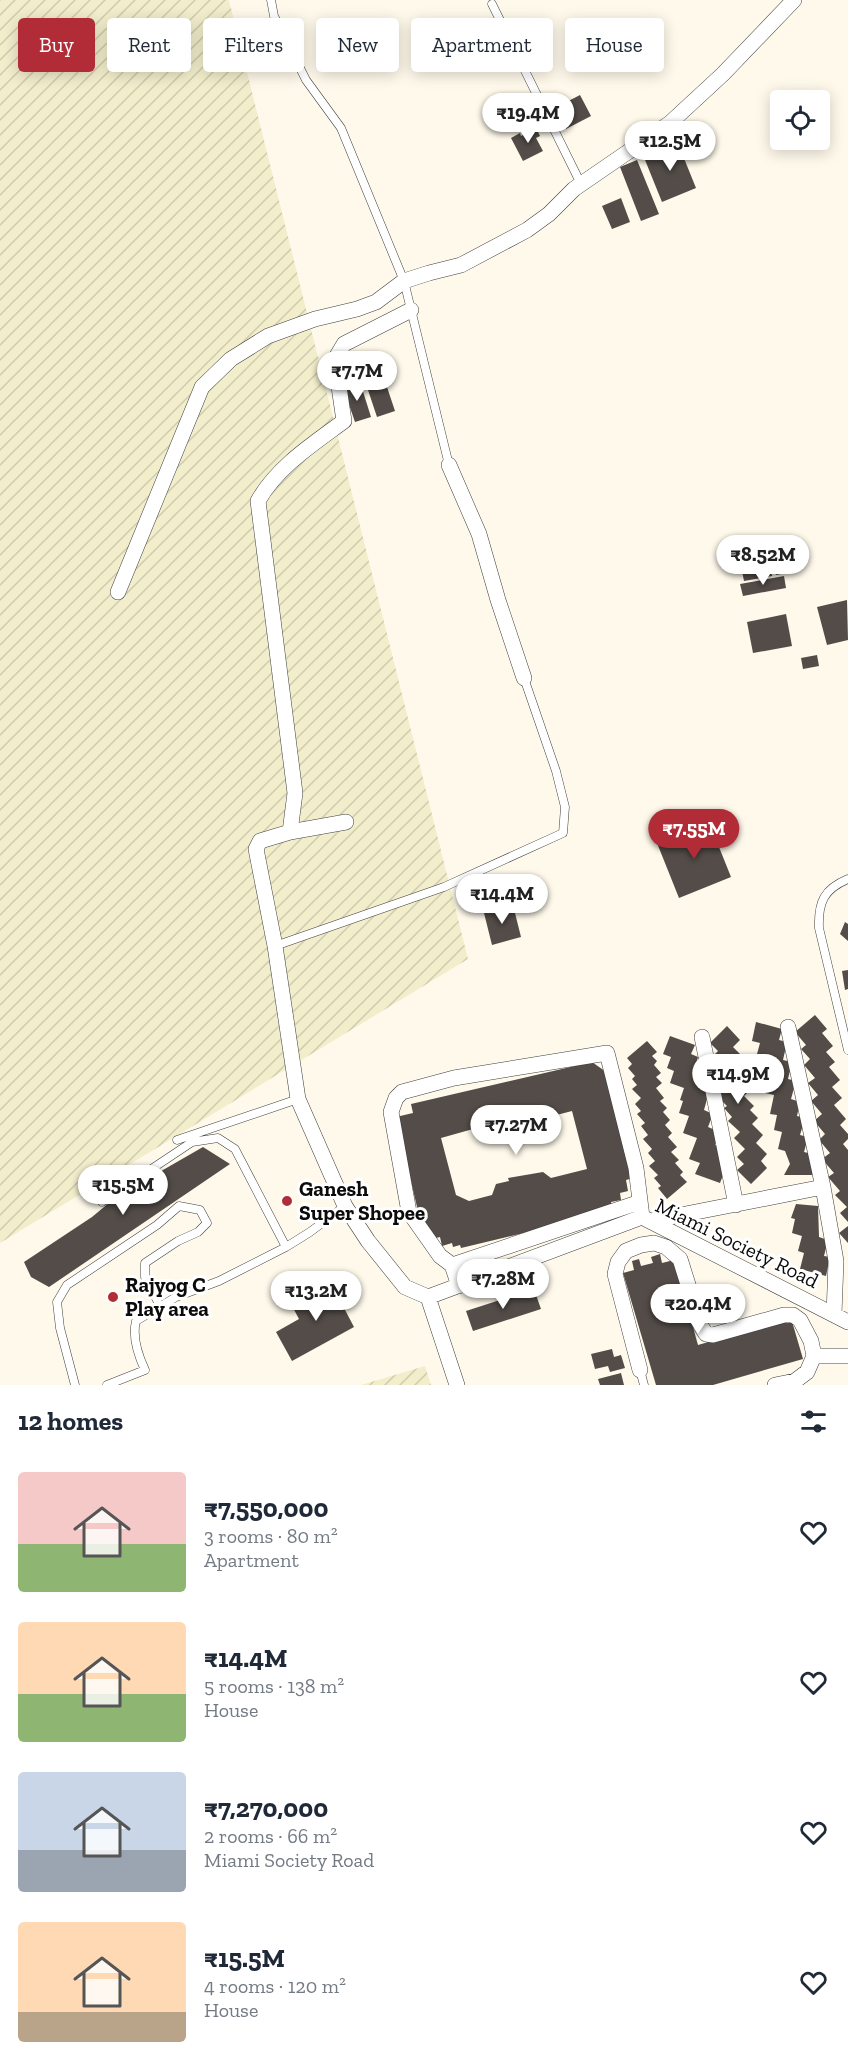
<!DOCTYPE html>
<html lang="en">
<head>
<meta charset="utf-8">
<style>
	body { margin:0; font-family:"Zilla Slab",serif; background:#f2f2f3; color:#1f2937; height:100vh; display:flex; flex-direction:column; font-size:22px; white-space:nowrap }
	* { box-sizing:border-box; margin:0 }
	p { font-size:20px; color:#747a83 }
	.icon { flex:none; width:33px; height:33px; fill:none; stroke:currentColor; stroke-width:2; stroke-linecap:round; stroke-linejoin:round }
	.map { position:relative; height:1385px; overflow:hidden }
	.sheet { display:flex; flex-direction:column; background:#fff; flex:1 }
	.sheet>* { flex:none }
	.top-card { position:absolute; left:18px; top:18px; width:813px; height:54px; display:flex; gap:12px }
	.controls { position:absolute; left:770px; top:90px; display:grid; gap:12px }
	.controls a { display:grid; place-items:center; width:60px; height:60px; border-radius:6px; background:#fff; box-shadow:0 3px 15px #0003; font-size:30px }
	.price { position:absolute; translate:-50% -51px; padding:0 14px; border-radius:21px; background:#fff; color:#222; font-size:20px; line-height:39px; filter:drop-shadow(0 2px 3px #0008) }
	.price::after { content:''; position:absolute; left:50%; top:36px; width:18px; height:14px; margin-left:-9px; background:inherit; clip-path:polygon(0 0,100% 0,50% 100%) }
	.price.on { background:#b12c36; color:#fff }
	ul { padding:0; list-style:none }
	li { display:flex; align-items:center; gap:18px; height:150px; padding:0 18px }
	li span { display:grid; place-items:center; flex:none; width:168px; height:120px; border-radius:6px; color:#555 }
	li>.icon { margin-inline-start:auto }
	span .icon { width:72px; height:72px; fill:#fffc; stroke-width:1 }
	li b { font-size:26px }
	h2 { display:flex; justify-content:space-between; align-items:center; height:72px; padding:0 18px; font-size:26px }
	.pill { padding:0 21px; border-radius:6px; background:#fff; box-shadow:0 3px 15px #0003; font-size:21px; line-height:54px }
	.pill.on { background:#b12c36; color:#fff }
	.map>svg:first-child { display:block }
	.farmland { fill:url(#farmland-furrows) }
	.building { fill:#534c48; fill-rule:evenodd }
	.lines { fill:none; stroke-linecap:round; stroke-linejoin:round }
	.service-casing { stroke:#3e3e3e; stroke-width:9 }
	.minor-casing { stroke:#3e3e3e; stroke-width:16 }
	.service { stroke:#fff; stroke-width:8 }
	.minor { stroke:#fff; stroke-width:15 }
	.poi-dot { fill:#b12c36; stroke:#fff; stroke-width:2 }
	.labels { text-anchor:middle; stroke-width:6; stroke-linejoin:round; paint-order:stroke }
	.poi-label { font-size:21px; font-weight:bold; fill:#0b0b0b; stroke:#fff; text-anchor:start }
	.street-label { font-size:21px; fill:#0b0b0b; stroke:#fff }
</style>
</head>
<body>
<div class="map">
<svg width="848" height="1385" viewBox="0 0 848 1385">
	<defs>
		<pattern id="farmland-furrows" width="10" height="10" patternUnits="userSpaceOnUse" patternTransform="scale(1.5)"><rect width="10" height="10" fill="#f2eecc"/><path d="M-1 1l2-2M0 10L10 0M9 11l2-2" fill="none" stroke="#cecbae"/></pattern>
	</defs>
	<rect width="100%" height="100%" fill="#fef9ea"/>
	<path class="farmland" d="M0 0H229L468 959 0 1243Z
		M425 1366 431 1385H361Z"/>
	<path class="building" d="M580 95 591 116 566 129 555 108Z
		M536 128 540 136 536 138 543 151 523 161 511 138 520 133 521 136Z
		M677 141 696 188 662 202 643 155Z
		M637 160 659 214 641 221 620 167Z
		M621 198 630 222 612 229 602 206Z
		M382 372 395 411 377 417 364 378Z
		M360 382 371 417 355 422 343 387Z
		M789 542 796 571 776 575 770 546Z
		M766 546 772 576 744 581 741 566 749 565 747 550Z
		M784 576 786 588 743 596 740 584Z
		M847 600 848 640 827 645 817 607Z
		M786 614 792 646 753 653 747 622Z
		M817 655 819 666 803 669 801 658Z
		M709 822 731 877 679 898 657 843Z
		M513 905 521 937 492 945 484 913Z
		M845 922 848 924V941L840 934Z
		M848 970V989L845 990 842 971Z
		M815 1015 827 1029 822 1033 833 1046 826 1052 835 1062 829 1067 840 1080 832 1087 842 1098 834 1105 846 1119 840 1125 848 1134V1139L843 1144 848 1150V1222L840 1213 847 1207 835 1195 840 1191 828 1177 834 1173 822 1159 830 1153 819 1140 825 1134 814 1121 822 1114 811 1101 818 1095 808 1083 815 1078 804 1065 810 1059 801 1049 806 1045 795 1032Z
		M756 1022 782 1029 779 1040 787 1042 783 1060 792 1062 788 1079 796 1081 791 1099 800 1102 797 1116 805 1118 800 1135 808 1137 804 1152 812 1154V1175H784L790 1164 785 1151 778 1149 782 1132 774 1130 777 1115 770 1114 774 1095 765 1093 770 1076 761 1074 766 1056 757 1054 760 1043 752 1041Z
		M727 1026 740 1040 733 1047 741 1055 733 1063 742 1072 734 1080 747 1093 744 1096 754 1106 750 1110 758 1118 752 1124 763 1135 756 1143 767 1154 761 1161 767 1168 751 1184 737 1170 744 1164 737 1157 745 1149 734 1138 740 1132 728 1121 732 1117 724 1108 727 1106 717 1096 725 1088 712 1075 720 1067 711 1058 718 1051 710 1043Z
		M670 1036 695 1045 691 1054 698 1057 695 1067 702 1070 696 1083 710 1088 704 1110 713 1114 708 1127 720 1132 715 1145 724 1148 719 1161 727 1165 720 1183 695 1174 700 1163 689 1159 697 1138 683 1133 689 1116 679 1113 683 1101 680 1100 684 1088 670 1083 674 1071 667 1068 671 1057 663 1054Z
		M647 1041 657 1052 652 1056 657 1061 654 1065 661 1073 656 1077 662 1083 656 1088 664 1098 660 1101 667 1108 663 1112 670 1120 665 1125 672 1133 668 1137 677 1147 671 1152 679 1160 675 1163 683 1172 680 1175 687 1182 667 1199 658 1188 661 1186 654 1178 658 1175 649 1166 655 1161 648 1153 652 1149 643 1139 648 1135 641 1126 645 1123 637 1114 641 1111 635 1104 641 1098 632 1089 637 1085 632 1079 635 1076 628 1068 632 1064 627 1058Z
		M592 1062 609 1074 633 1178 626 1180 628 1191 620 1193 621 1200 611 1202 612 1205 604 1214 461 1248 460 1245 453 1247 452 1243 442 1246 440 1237 432 1239 421 1224 396 1117 413 1113 411 1104ZM572 1111 587 1169 551 1178 543 1172 508 1178 509 1181 496 1184 492 1195 469 1201 456 1195 441 1138 473 1129 482 1134 485 1142 521 1133 518 1125Z
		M203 1147 230 1164 49 1287 31 1277 24 1262 92 1217 116 1197Z
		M796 1204 818 1206 819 1237 828 1240 824 1256 830 1257 826 1276 800 1269 804 1253 798 1251 802 1236 792 1233 795 1219 791 1218Z
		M848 1226V1243L839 1233Z
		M660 1254 662 1263 674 1260 698 1345 791 1318 803 1359 713 1385H656L623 1273 634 1270 632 1261 639 1259 641 1266 653 1263 651 1257Z
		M341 1284 352 1303 344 1308 354 1327 292 1361 276 1332 299 1319 291 1304 311 1293 315 1298Z
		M534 1289 541 1309 473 1331 466 1311Z
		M612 1349 614 1357 621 1355 625 1368 610 1372 608 1366 595 1369 591 1354Z
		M621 1373 624 1385H600L598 1379Z"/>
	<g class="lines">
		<defs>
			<path id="service" d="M271 0 274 16 306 80 341 128 404 281 449 465
				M492 4 581 184
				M848 879C824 889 818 902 819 928L848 1050
				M275 946 444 887 563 833 565 807 556 771 524 678
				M177 1140 298 1099
				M102 1202 192 1142 218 1138 235 1149 286 1247
				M640 1370 644 1385
				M75 1385 60 1328 57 1302 67 1285 157 1225 179 1206 200 1210 207 1223 198 1232 178 1241 145 1263V1277L160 1306
				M107 1385 145 1370C138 1355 132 1337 136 1321L176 1297 219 1281 286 1247 310 1232 345 1206"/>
			<path id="minor" d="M449 465 479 534 498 600 524 678
				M118 592 202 387 231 359 268 336 315 319 357 309 376 302 404 281 429 273 461 265 527 230 549 214 574 189 670 123 723 74 794 0
				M346 822 290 832 260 841 256 849 275 946 298 1099 345 1206 368 1241 405 1287 428 1297 642 1217 848 1322
				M290 832 295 793 258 501C277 467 313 444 344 421L335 359 344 344 411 310
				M788 1027 823 1187 836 1261 834 1315
				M702 1037 736 1205
				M650 1221 823 1187
				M452 1265 640 1202
				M459 1286 452 1265 440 1256 409 1212 391 1112 396 1098 402 1092 454 1078 607 1053 636 1168 642 1217
				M428 1297 457 1385
				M814 1356H848
				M640 1370 615 1274 618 1262 626 1251 641 1245 654 1243 666 1247 680 1259 701 1326 706 1334 713 1335 784 1315H793L800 1320 811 1341 814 1356 807 1372 795 1381 775 1385"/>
		</defs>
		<use href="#service" class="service-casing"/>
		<use href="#minor" class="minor-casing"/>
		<use href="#service" class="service"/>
		<use href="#minor" class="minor"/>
	</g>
	<g class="poi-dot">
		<circle cx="287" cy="1201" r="6"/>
		<circle cx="113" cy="1297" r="6"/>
	</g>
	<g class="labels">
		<g class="poi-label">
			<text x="299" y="1196">Ganesh<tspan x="299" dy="24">Super Shopee</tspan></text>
			<text x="125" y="1292">Rajyog C<tspan x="125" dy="24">Play area</tspan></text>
		</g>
		<g class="street-label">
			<text transform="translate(737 1243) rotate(26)" y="7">Miami Society Road</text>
		</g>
	</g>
</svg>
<div class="controls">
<a><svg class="icon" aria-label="locate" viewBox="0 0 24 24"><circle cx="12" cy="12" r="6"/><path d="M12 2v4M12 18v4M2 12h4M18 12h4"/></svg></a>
</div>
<b class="price" style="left:528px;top:144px">₹19.4M</b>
<b class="price" style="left:670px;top:172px">₹12.5M</b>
<b class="price" style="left:357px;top:402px">₹7.7M</b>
<b class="price" style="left:763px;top:586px">₹8.52M</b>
<b class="price on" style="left:694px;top:860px">₹7.55M</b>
<b class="price" style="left:502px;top:925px">₹14.4M</b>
<b class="price" style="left:738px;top:1105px">₹14.9M</b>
<b class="price" style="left:516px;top:1156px">₹7.27M</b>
<b class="price" style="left:123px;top:1216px">₹15.5M</b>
<b class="price" style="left:503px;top:1310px">₹7.28M</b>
<b class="price" style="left:316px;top:1322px">₹13.2M</b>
<b class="price" style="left:698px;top:1335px">₹20.4M</b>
<div class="top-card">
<a class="pill on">Buy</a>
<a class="pill">Rent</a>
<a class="pill">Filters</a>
<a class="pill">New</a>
<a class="pill">Apartment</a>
<a class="pill">House</a>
</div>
</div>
<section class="sheet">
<h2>12 homes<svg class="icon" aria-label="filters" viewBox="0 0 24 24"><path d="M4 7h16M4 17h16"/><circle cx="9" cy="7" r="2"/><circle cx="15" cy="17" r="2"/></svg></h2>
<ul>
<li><span style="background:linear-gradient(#f6c9c9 60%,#8fb573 0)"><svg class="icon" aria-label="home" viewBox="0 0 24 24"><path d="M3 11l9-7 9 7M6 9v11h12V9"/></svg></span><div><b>₹7,550,000</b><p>3 rooms · 80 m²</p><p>Apartment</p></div><svg class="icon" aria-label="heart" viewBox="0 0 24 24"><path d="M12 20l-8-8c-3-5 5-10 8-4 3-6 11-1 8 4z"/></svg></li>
<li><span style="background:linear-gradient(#ffd9b3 60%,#8fb573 0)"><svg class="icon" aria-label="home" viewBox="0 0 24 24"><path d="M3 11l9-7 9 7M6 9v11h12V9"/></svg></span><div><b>₹14.4M</b><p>5 rooms · 138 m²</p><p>House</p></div><svg class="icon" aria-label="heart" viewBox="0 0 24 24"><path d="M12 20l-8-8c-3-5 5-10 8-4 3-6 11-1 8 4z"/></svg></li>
<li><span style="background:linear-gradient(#c9d6e8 65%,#9aa5b1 0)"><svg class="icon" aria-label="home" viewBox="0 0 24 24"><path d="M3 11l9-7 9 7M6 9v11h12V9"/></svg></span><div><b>₹7,270,000</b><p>2 rooms · 66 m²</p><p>Miami Society Road</p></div><svg class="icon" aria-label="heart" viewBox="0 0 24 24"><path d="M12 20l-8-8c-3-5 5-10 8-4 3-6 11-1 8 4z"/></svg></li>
<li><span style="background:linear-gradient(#ffd9b3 75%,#b9a48a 0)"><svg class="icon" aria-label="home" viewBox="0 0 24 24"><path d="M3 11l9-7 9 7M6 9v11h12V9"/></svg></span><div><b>₹15.5M</b><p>4 rooms · 120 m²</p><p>House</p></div><svg class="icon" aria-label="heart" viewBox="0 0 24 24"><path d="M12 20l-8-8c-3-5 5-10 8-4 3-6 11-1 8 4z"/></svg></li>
</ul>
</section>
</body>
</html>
